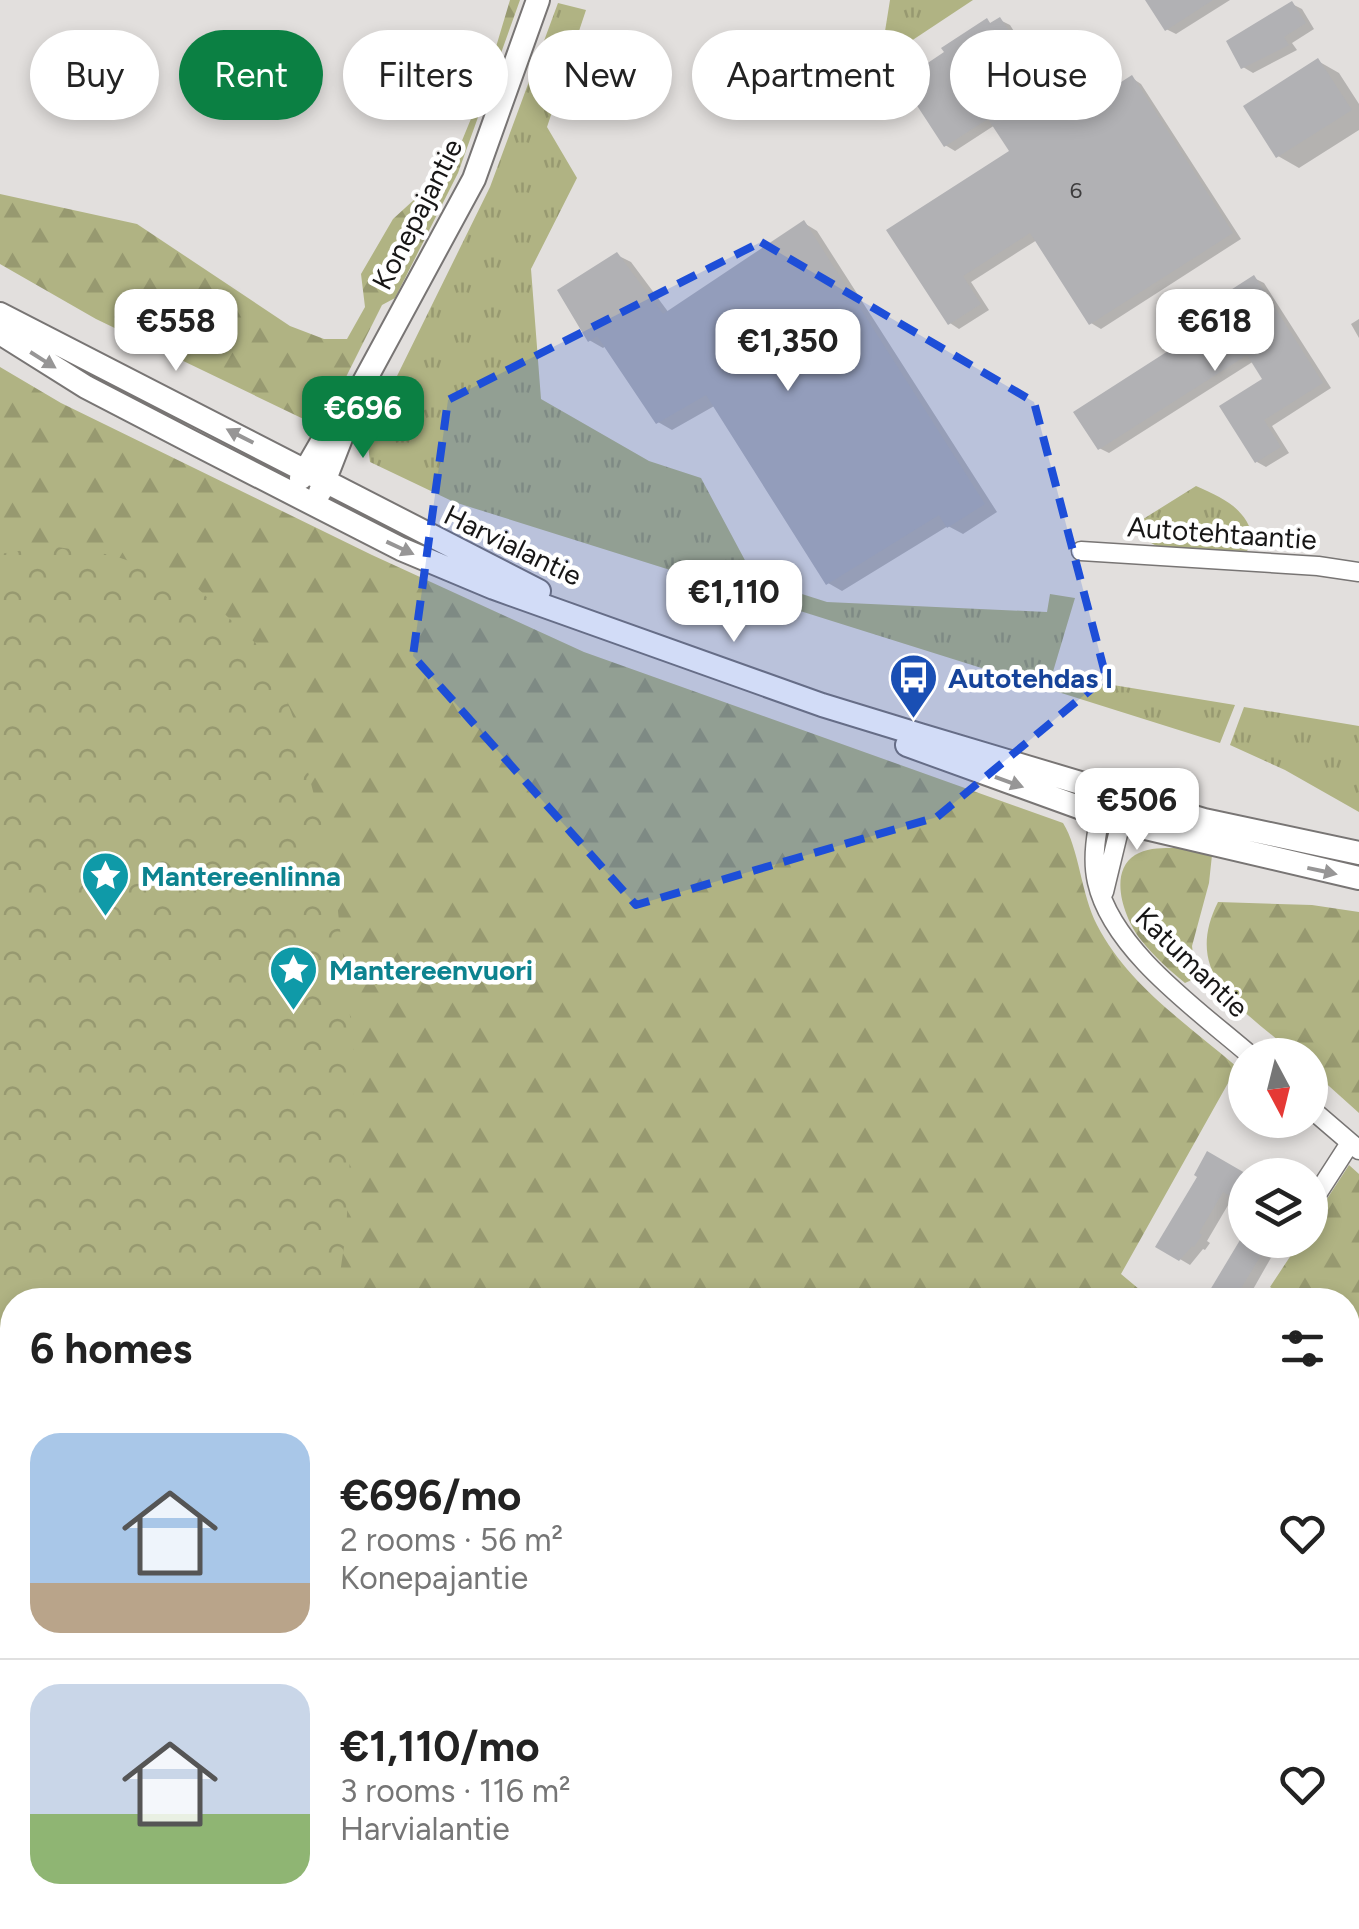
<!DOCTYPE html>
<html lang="en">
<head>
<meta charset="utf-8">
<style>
	body { margin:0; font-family:Figtree,sans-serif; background:#f6f6f6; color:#222; height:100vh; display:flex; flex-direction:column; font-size:38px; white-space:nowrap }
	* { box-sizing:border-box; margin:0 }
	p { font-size:32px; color:#767676 }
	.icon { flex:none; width:55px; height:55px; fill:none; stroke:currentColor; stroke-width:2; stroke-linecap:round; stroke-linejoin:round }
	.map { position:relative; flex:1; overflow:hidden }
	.details { position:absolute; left:0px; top:1288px; width:1360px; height:642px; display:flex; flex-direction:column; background:#fff; border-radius:40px 40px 0 0; box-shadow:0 5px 15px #0003 }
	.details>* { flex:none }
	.hud { position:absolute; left:30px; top:30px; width:1300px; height:90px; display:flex; gap:20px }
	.needle { width:65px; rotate:173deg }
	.tools { position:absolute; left:1228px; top:1038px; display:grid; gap:20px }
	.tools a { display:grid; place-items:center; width:100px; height:100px; border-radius:50%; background:#fff; box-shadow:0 5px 15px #0003; font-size:50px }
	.price { position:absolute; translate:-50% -85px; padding:0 22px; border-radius:20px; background:#fff; color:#222; font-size:32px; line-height:65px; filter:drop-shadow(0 2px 5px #0008) }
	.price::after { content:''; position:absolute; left:50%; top:60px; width:30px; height:22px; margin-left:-15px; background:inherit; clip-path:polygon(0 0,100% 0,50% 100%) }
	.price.active { background:#0b8043; color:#fff }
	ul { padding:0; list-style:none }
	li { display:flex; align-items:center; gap:30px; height:250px; padding:0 30px }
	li+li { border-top:2px solid #e0e0e0 }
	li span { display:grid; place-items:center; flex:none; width:280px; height:200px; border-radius:30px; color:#555 }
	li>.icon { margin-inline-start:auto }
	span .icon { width:120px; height:120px; fill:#fffc; stroke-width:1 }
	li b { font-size:42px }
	h2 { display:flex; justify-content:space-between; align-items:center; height:120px; padding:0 30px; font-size:42px }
	.chip { padding:0 35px; border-radius:45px; background:#fff; box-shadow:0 5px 15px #0003; font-size:35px; line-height:90px }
	.chip.active { background:#0b8043; color:#fff }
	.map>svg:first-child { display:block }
	.grass { fill:url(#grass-tufts) }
	.forest { fill:url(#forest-firs) }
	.park { fill:url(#park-crowns) }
	.water { fill:url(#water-waves) }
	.shadow { fill:#0003 }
	.building { fill:#b1b1b4 }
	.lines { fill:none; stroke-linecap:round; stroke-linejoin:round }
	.street-casing { stroke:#787574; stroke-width:21 }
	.secondary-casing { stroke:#787574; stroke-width:26 }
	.street { stroke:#fff; stroke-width:18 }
	.secondary { stroke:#fff; stroke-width:22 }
	.oneway { fill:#979696 }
	.marked { fill:#1d4ed8; fill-opacity:0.2; stroke:#1d4ed8; stroke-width:8; stroke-dasharray:20 12; stroke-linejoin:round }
	.labels { text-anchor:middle; stroke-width:9; stroke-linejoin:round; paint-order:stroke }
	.number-label { font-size:22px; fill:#3e3d3e }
	.street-label { font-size:28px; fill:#171616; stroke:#fff }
	.transit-label { font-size:28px; font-weight:bold; fill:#164399; stroke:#fff; text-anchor:start }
	.culture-label { font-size:28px; font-weight:bold; fill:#0d838f; stroke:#fff; text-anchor:start }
</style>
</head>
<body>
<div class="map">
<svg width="1359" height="1929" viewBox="0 0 1359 1929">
	<defs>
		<pattern id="grass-tufts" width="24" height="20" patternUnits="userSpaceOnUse" patternTransform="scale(2.5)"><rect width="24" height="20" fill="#b0b383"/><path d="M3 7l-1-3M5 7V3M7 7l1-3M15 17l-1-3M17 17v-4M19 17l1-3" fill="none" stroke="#979970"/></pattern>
		<pattern id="forest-firs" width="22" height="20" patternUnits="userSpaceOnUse" patternTransform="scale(2.5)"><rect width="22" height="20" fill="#b0b383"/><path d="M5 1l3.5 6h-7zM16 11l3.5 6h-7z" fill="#979970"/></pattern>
		<pattern id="park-crowns" width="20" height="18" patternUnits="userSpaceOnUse" patternTransform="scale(2.5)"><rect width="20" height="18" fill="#b0b383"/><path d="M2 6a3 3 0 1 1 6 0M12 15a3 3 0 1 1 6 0" fill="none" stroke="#979970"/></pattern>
		<pattern id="water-waves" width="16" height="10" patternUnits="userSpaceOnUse" patternTransform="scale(2.5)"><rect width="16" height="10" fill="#7ca0d1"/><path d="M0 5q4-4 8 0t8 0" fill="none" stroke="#6581a9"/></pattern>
	</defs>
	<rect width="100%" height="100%" fill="#e2dfdd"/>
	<path class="grass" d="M890 0H973L890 55 882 50Z
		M558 3 586 10 547 127 577 178 531 269 541 399 649 461 701 478 755 579 827 602 1047 612 1050 594 1075 598 1052 675 1235 705 1220 743 454 502 370 462 367 437 490 187Z
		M1196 486C1225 499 1246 508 1254 540L1247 551 1162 549 1133 533 1132 526Z
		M1244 707 1359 726V812L1285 770 1230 745Z"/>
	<path class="forest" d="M510 0H520L458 173 395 298 382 305 326 417 316 425 96 319 0 264V194L137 224 290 326 324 339H347L365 307 361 274 393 219 452 165 484 87Z
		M0 367 61 403 372 555 584 652 1063 823C1079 848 1081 894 1097 925 1127 984 1187 1024 1237 1067L1121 1274 1152 1300H12V1390L0 1377Z
		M1180 848 1212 855 1209 883 1192 946 1196 978 1185 983C1169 970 1154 956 1141 940 1125 920 1107 873 1135 855 1148 847 1165 848 1180 848Z
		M1218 902 1312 905 1359 912V1113L1310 1069V1055H1295C1246 1010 1180 978 1218 902Z
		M1349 1165 1359 1174V1449L1348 1446V1355L1353 1345 1348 1341V1300H1289L1270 1287 1301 1240H1310V1225Z
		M1348 1831 1359 1837V1929H1117L1101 1918H1348Z"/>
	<path class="park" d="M50 546 112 555 192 583 269 656 295 722 333 868 355 1060 346 1233 336 1300H12V1390L0 1377V554Z"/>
	<path class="water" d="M0 1377 12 1390V1918H1101L1117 1929H0Z"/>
	<path class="shadow" d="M1148 0H1230L1176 34 1166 29Z
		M1292 4 1302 9 1314 29 1292 43 1297 50 1253 73 1243 67Z
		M1000 20 1010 25 1070 118 1132 78 1141 84 1241 239 1101 329 1091 323 1037 240 971 282 989 310 959 329 950 323 890 230 1012 152 995 125 955 151 945 145 987 21 993 25Z
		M1318 61 1339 73 1359 104V130L1299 168 1278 156Z
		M804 223 817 231 997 512 963 534 948 526 842 591 828 583 716 405 672 430 658 422 607 345 603 348 589 340 617 255 631 262 669 313Z
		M1254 278 1264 283 1331 388 1272 426 1289 453 1266 467 1257 462 1265 379 1254 361 1109 453 1099 448 1225 318Z
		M1359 319V338L1351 324Z
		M1200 1176H1245V1201L1234 1195 1207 1241 1210 1243 1205 1250 1203 1249 1190 1265 1158 1246Z
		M1245 1236V1240H1281L1247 1300H1207Z
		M1348 1482 1359 1485V1509L1348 1506Z
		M1348 1554 1359 1557V1593L1348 1589Z
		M1348 1671 1359 1674V1721L1353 1719 1348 1737Z"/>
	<path class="building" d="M1145 0H1213L1165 31Z
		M1292 1 1306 23 1284 37 1289 45 1241 69 1226 41Z
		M1000 17 1065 118 1132 75 1233 233 1089 325 1030 233 963 276 981 304 948 325 886 230 1009 151 988 119 944 147 901 81 944 52 941 48 987 18 990 23Z
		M1318 58 1352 110 1276 158 1243 106Z
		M804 220 985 504 947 528 939 515 826 585 706 395 656 424 597 336 588 342 557 290 617 252 663 314Z
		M1254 275 1323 383 1264 420 1281 447 1255 463 1219 406 1262 379 1247 355 1098 450 1073 412 1221 317 1212 302Z
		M1207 1151 1245 1173V1204L1223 1192 1199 1233 1202 1235 1194 1247 1192 1246 1179 1261 1155 1247 1197 1177 1194 1175Z
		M1240 1240H1270L1234 1300H1204Z"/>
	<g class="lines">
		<defs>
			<path id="street" d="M1081 551 1318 566 1359 572
				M1105 789C1100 818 1090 852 1097 882 1112 950 1198 1010 1250 1055
				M1104 892 1127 797
				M1310 1108 1359 1150
				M1310 1205 1350 1143
				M1286 1241 1287 1240
				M1348 1461 1359 1465
				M1349 1767 1359 1750"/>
			<path id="secondary" d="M0 314 539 591
				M0 333 86 387 190 441 401 549 494 588 822 705 920 735 1204 820 1359 853
				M301 478 323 440 358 393 474 179 538 0
				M320 492 350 415
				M907 745 1120 822 1359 878"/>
		</defs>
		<use href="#street" class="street-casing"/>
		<use href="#secondary" class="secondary-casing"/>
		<use href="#street" class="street"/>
		<use href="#secondary" class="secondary"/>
	</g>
	<defs><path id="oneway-solid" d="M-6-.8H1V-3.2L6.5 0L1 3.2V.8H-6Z" transform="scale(2.5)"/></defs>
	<g class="oneway">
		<use href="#oneway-solid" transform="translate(43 360) rotate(32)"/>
		<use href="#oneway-solid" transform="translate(240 436) rotate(-153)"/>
		<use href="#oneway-solid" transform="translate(400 548) rotate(25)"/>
		<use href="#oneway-solid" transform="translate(1009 782) rotate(20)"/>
		<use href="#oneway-solid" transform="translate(1322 871) rotate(12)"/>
	</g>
	<path class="marked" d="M761 242 1034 402 1106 677 937 817 636 905 413 656 448 400Z"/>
	<defs>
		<symbol id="bus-pin" viewBox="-11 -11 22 30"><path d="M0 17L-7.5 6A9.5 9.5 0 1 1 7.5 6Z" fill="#1a4fb4" stroke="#fff"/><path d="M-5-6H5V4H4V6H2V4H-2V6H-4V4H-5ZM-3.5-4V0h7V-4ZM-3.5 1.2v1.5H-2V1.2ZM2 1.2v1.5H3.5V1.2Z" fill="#fff"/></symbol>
		<symbol id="sight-pin" viewBox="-11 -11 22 30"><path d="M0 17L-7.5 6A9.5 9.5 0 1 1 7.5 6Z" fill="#0f9aa8" stroke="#fff"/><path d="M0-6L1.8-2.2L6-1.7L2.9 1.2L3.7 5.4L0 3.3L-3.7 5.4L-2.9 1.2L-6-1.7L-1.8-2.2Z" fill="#fff"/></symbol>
	</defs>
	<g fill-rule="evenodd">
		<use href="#bus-pin" x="886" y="650" width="55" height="75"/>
		<use href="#sight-pin" x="78" y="848" width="55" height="75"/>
		<use href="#sight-pin" x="266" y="942" width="55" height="75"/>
	</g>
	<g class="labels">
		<g class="number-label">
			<text x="1076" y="198">6</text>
		</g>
		<g class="street-label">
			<text transform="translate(417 214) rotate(-63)" y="10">Konepajantie</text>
			<text transform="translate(1222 533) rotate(4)" y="10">Autotehtaantie</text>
			<text transform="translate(513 545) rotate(26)" y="10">Harvialantie</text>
			<text transform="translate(1192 962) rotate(44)" y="10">Katumantie</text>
		</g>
		<g class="transit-label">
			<text x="948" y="688">Autotehdas I</text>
		</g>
		<g class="culture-label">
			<text x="141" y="886">Mantereenlinna</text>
			<text x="329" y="980">Mantereenvuori</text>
		</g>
	</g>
</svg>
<div class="tools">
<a><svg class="needle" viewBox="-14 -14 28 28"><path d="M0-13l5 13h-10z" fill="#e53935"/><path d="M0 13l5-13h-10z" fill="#767676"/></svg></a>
<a><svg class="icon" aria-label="layers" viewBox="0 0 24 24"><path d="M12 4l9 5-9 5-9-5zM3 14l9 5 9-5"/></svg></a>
</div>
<b class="price" style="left:176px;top:374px">€558</b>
<b class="price" style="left:1215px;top:374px">€618</b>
<b class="price" style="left:788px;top:394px">€1,350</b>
<b class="price active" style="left:363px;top:461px">€696</b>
<b class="price" style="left:734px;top:645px">€1,110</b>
<b class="price" style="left:1137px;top:853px">€506</b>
<div class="hud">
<a class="chip">Buy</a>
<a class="chip active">Rent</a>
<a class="chip">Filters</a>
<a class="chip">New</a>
<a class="chip">Apartment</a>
<a class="chip">House</a>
</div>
<section class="details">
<h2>6 homes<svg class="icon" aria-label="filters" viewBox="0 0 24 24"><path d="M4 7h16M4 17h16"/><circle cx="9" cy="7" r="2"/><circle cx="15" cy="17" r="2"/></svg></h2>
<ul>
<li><span style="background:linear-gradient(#a9c7e8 75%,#b9a48a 0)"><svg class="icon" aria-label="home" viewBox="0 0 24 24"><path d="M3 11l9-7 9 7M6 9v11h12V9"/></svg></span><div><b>€696/mo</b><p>2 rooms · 56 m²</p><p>Konepajantie</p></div><svg class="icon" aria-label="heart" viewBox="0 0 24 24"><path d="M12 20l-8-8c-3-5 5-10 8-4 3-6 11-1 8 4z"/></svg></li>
<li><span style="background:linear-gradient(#c9d6e8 65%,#8fb573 0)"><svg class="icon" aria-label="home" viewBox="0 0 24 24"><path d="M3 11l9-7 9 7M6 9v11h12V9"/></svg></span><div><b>€1,110/mo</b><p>3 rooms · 116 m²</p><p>Harvialantie</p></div><svg class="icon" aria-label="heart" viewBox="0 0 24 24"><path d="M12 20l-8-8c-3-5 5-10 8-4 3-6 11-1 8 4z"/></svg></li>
</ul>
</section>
</div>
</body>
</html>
